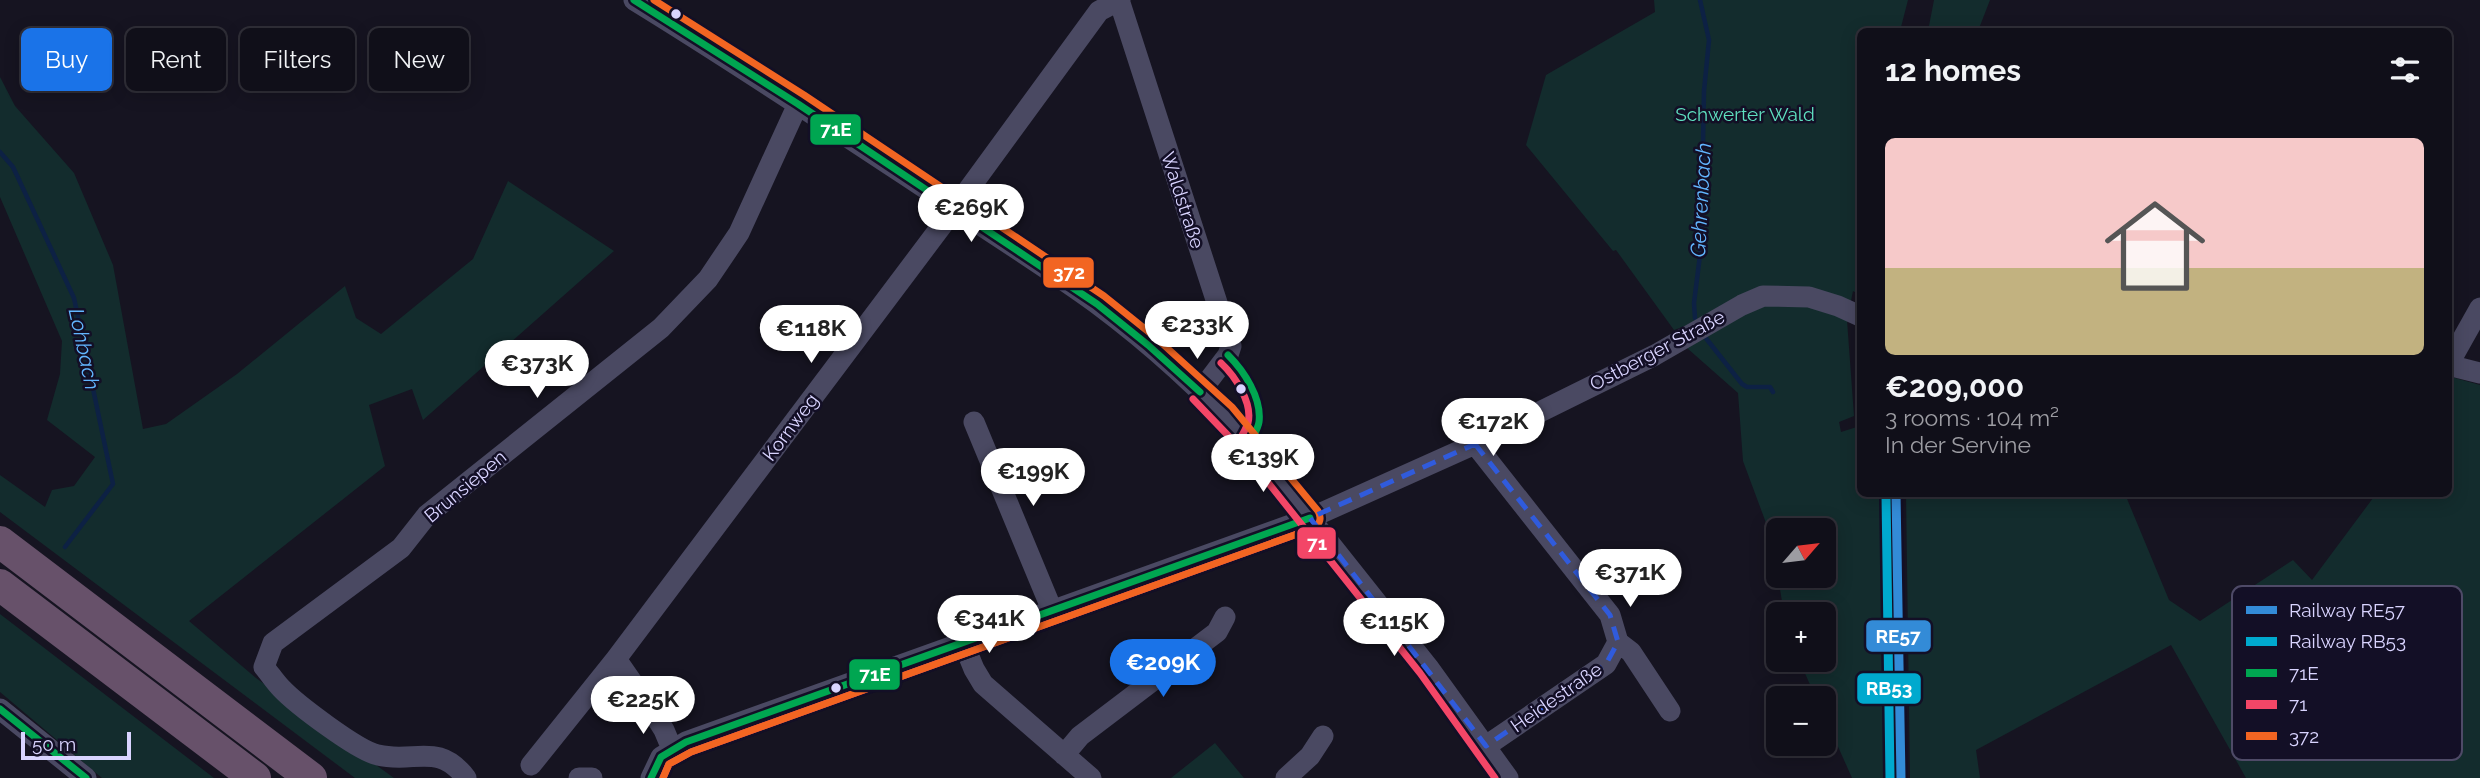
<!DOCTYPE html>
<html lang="en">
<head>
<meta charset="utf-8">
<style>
	body { margin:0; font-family:Raleway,sans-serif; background:#1e1d26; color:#f1f3f6; height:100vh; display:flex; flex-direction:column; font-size:26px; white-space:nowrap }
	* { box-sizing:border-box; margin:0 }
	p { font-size:23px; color:#9c9ca2 }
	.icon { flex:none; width:38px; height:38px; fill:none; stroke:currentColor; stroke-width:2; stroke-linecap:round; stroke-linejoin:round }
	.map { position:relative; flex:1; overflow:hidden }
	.details { position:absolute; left:1857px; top:28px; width:595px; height:469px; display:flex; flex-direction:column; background:#100f19; border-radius:10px; box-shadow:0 4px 18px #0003,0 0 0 2px #302f38 }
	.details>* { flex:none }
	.top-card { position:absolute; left:21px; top:28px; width:665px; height:63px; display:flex; gap:14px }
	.needle { width:46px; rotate:62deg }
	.tools { position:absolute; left:1766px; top:518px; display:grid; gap:14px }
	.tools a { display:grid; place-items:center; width:70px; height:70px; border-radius:10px; background:#100f19; box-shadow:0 4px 18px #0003,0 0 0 2px #302f38; font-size:35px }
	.scale { position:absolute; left:21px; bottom:18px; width:110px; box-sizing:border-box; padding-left:7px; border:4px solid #d9d4ff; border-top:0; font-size:19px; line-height:24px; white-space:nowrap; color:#d9d4ff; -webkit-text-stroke:5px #130f26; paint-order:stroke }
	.price { position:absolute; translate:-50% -60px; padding:0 16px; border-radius:24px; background:#fff; color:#222; font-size:23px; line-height:46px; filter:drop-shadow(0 2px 4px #0008) }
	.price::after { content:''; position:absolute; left:50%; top:42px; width:21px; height:16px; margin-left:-10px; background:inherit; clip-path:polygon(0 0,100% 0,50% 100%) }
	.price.active { background:#1a73e8; color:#fff }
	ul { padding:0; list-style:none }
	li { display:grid; align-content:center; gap:14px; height:371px; padding:0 28px }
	li span { display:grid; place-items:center; height:217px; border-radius:10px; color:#555 }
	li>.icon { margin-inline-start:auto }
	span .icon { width:126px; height:126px; fill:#fffc; stroke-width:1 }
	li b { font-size:30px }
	h2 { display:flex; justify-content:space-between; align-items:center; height:84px; padding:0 28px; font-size:30px }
	.tag { padding:0 24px; border-radius:10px; background:#100f19; box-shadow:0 4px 18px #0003,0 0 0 2px #302f38; font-size:24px; line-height:63px }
	.tag.active { background:#1a73e8; color:#fff }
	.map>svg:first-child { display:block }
	.green { fill:#132c2d; fill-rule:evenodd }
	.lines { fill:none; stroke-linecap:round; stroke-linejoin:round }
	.stream { stroke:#0d2144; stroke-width:4.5 }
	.minor { stroke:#4a4962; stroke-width:21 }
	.highway { stroke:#67516a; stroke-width:32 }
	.bus-1-casing { stroke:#130f26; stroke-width:12 }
	.bus-2-casing { stroke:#130f26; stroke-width:12 }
	.bus-3-casing { stroke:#130f26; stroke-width:12 }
	.bus-1 { stroke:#00a651; stroke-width:7 }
	.bus-2 { stroke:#f34667; stroke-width:7 }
	.bus-3 { stroke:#f26522; stroke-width:7 }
	.rail-1-casing { stroke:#130f26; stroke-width:14 }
	.rail-2-casing { stroke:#130f26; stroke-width:14 }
	.rail-1 { stroke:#338bd7; stroke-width:9 }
	.rail-2 { stroke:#00a9ce; stroke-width:9 }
	.marked { fill:none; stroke:#305bdc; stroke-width:5; stroke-dasharray:14 9; stroke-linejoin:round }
	.bus-dot { fill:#d9d4ff; stroke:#130f26; stroke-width:2.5 }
	.labels { text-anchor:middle; stroke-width:5; stroke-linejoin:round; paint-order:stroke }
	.park-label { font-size:19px; fill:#5fe0c0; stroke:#130f26 }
	.street-label { font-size:19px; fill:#d9d4ff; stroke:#130f26 }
	.water-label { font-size:21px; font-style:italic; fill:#62b6ff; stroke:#130f26 }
	.key { fill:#130f26; stroke:#4e4a67; stroke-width:2 }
	.key-label { font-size:19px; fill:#d9d4ff }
	.line-badge { stroke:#130f26; stroke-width:2.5 }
	.badge-label { font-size:19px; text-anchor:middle; font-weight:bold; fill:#fff }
</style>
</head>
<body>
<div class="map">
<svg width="2480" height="778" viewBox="0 0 2480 778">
	<rect width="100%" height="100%" fill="#161421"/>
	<path class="green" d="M1654 0H1908L1900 31 1860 32V295L1853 291 1847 320 1854 416 1839 422 1841 432 1860 426V494H1880L1885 778H1852L1824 715V698H1816L1799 660H1824V614H1784L1772 539 1743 461 1738 393 1687 348 1685 326 1674 330 1616 250 1613 251 1526 145 1546 75 1655 12ZM1778 530H1824V576H1778Z
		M1934 0H1990L1978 31H1928Z
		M0 77 15 106 74 173 113 265 143 429 166 424 237 374 345 286 356 318 381 334 473 259 508 181 614 251 423 420 412 389 369 405 385 466 189 621 256 678 394 778H355L0 512V475L45 507 52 490 74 486 95 457 47 420 60 374 62 341 0 197Z
		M2448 376 2480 385V778H2246L2171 645 1976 750 1980 778H1910L1906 494H2125L2169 600 2200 621 2293 560 2312 580 2376 494H2448Z
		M0 614 214 778H102L0 692Z
		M1215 743 1244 778H1171Z"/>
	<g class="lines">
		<path class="stream" d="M0 152 13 167 74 298 113 484 65 547
			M1695 318 1694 303 1701 247 1704 91 1709 40 1700 0
			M1705 337 1742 384 1747 387H1770L1773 392"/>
		<path class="minor" d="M634 0C740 65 843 134 946 202 996 236 1048 268 1096 303 1151 344 1204 392 1250 443L1428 667 1508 778
			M1119 0 1231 346 1228 355 1200 392
			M2448 365 2480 308
			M2448 365 2480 373
			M974 422 1052 610
			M1475 444 1610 615 1618 642 1606 664 1486 746
			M963 642 974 669 983 684 1091 778
			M1618 642 1631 652 1670 711
			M616 659 641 695
			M647 703 664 730 672 749
			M0 709 86 778
			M1064 755 1080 736 1217 632 1225 617
			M531 765 616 659 955 208 1099 11 1120 0
			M466 778C438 741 414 764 378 755 358 751 296 704 281 688 275 682 270 674 264 667L273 643 401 548 427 515 661 328 708 279 739 233 798 104
			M579 778H592
			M651 778 661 757 686 742 1310 518 1475 444 1655 355 1742 305 1763 296 1809 297 1838 306 1860 316
			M1286 778 1310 756 1323 736"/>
		<path class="highway" d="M0 542 311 778
			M0 585 255 778"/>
		<defs>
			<path id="bus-1" d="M634 0 798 104 1097 304 1148 345 1200 392
				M1228 355C1244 371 1262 398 1259 422 1258 429 1253 436 1250 443
				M0 709 86 778
				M651 778 661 757 686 742 1310 518"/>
			<path id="bus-2" d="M1221 363C1235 376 1253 403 1248 423 1246 428 1243 434 1240 439
				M1193 399 1242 450 1302 525 1420 673 1495 778
				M663 778 669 764 691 752 1314 528"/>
			<path id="bus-3" d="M654 0 804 95 1104 296 1155 337 1232 407 1318 511C1322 518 1320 524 1314 528L691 752 669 764 663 778"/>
		</defs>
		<use href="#bus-1" class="bus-1-casing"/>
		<use href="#bus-2" class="bus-2-casing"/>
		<use href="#bus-3" class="bus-3-casing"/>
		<use href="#bus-1" class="bus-1"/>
		<use href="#bus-2" class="bus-2"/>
		<use href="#bus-3" class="bus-3"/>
		<defs>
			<path id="rail-1" d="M1896 494 1901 778"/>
			<path id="rail-2" d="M1886 494 1890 778"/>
		</defs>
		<use href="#rail-1" class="rail-1-casing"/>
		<use href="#rail-2" class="rail-2-casing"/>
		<use href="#rail-1" class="rail-1"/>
		<use href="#rail-2" class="rail-2"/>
	</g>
	<path class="marked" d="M1475 444 1610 615 1618 642 1606 664 1486 746 1310 518Z"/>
	<g class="bus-dot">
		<circle cx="676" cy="14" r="6"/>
		<circle cx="1241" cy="389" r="6"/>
		<circle cx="836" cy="688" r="6"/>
	</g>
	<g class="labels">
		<g class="park-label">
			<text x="1745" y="121">Schwerter Wald</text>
		</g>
		<g class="street-label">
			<text transform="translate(1183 200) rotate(72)" y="7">Waldstraße</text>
			<text transform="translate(1657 350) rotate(-28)" y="7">Ostberger Straße</text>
			<text transform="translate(790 427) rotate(-53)" y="7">Kornweg</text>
			<text transform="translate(465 486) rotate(-40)" y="7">Brunsiepen</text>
			<text transform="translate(1556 697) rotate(-35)" y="7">Heidestraße</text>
		</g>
		<g class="water-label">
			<text transform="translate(1701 200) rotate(-87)" y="7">Gehrenbach</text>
			<text transform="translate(84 349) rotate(78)" y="7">Lohbach</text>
		</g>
	</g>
	<rect x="2232" y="586" width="230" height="174" rx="10" class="key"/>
	<rect x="2246" y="606" width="31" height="8" fill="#338bd7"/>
	<rect x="2246" y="637" width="31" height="9" fill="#00a9ce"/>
	<rect x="2246" y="669" width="31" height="8" fill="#00a651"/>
	<rect x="2246" y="700" width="31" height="9" fill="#f34667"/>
	<rect x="2246" y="732" width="31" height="8" fill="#f26522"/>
	<g class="key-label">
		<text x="2289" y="617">Railway RE57</text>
		<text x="2289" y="648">Railway RB53</text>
		<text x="2289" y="680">71E</text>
		<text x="2289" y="711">71</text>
		<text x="2289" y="743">372</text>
	</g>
	<g class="line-badge">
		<rect x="809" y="113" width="53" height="33" rx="7" fill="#00a651"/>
		<rect x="1042" y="256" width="53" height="33" rx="7" fill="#f26522"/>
		<rect x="1296" y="526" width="41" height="34" rx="7" fill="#f34667"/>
		<rect x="1865" y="619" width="67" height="34" rx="7" fill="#338bd7"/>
		<rect x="848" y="658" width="53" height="33" rx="7" fill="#00a651"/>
		<rect x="1856" y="672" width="66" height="33" rx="7" fill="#00a9ce"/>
	</g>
	<g class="badge-label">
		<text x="836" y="136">71E</text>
		<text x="1069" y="279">372</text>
		<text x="1317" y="550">71</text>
		<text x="1898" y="643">RE57</text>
		<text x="875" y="681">71E</text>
		<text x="1889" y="695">RB53</text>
	</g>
</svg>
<div class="tools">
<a><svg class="needle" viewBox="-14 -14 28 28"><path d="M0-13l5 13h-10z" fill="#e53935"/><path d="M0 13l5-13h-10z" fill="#9c9ca2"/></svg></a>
<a>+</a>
<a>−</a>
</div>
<div class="scale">50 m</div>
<b class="price" style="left:971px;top:244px">€269K</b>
<b class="price" style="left:1197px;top:361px">€233K</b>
<b class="price" style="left:811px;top:365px">€118K</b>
<b class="price" style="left:537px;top:400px">€373K</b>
<b class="price" style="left:1493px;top:458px">€172K</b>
<b class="price" style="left:1263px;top:494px">€139K</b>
<b class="price" style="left:1033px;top:508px">€199K</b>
<b class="price" style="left:1630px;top:609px">€371K</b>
<b class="price" style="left:989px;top:655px">€341K</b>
<b class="price" style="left:1394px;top:658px">€115K</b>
<b class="price active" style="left:1163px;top:699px">€209K</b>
<b class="price" style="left:643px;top:736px">€225K</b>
<div class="top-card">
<a class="tag active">Buy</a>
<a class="tag">Rent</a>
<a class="tag">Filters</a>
<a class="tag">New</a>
</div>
<section class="details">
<h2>12 homes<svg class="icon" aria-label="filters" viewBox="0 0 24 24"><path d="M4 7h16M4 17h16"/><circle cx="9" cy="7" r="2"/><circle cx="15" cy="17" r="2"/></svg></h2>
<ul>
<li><span style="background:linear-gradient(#f6c9c9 60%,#c2b280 0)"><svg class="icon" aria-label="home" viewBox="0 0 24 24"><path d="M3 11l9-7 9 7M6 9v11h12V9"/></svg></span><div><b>€209,000</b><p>3 rooms · 104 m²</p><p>In der Servine</p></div></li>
</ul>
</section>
</div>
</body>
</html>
